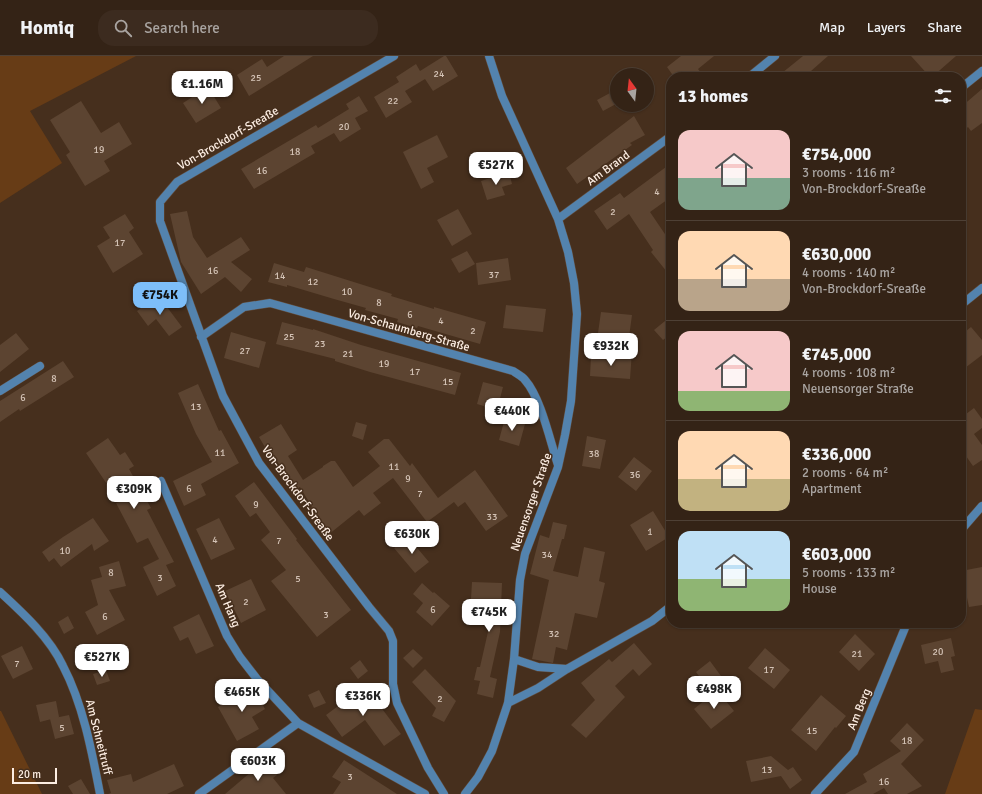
<!DOCTYPE html>
<html lang="en">
<head>
<meta charset="utf-8">
<style>
	body { margin:0; font-family:Signika,sans-serif; background:#3c2b1f; color:#f1f3f6; height:100vh; display:flex; flex-direction:column; font-size:15px; white-space:nowrap }
	* { box-sizing:border-box; margin:0 }
	p { font-size:13px; color:#a9a4a1 }
	.icon { flex:none; width:22px; height:22px; fill:none; stroke:currentColor; stroke-width:2; stroke-linecap:round; stroke-linejoin:round }
	.map { position:relative; flex:1; overflow:hidden }
	.side { position:absolute; left:666px; top:16px; width:300px; height:556px; display:flex; flex-direction:column; background:#342316; border-radius:16px; box-shadow:0 1px 3px #0004,0 0 0 1px #4e4035 }
	.side>* { flex:none }
	.needle { width:26px; rotate:345deg }
	.buttons { position:absolute; left:610px; top:12px; display:grid; gap:8px }
	.buttons a { display:grid; place-items:center; width:44px; height:44px; border-radius:50%; background:#342316; box-shadow:0 1px 3px #0004,0 0 0 1px #4e4035; font-size:20px }
	.scale { position:absolute; left:12px; bottom:10px; width:45px; box-sizing:border-box; padding-left:4px; border:2px solid #fcede2; border-top:0; font-size:11px; line-height:14px; white-space:nowrap; color:#fcede2; -webkit-text-stroke:3px #462f1d; paint-order:stroke }
	.price { position:absolute; translate:-50% -34px; padding:0 9px; border-radius:8px; background:#fff; color:#222; font-size:13px; line-height:26px; filter:drop-shadow(0 1px 2px #0008) }
	.price::after { content:''; position:absolute; left:50%; top:24px; width:12px; height:9px; margin-left:-6px; background:inherit; clip-path:polygon(0 0,100% 0,50% 100%) }
	.price.active { background:#7dbef9; color:#111 }
	ul { padding:0; list-style:none }
	li { display:flex; align-items:center; gap:12px; height:100px; padding:0 12px }
	li+li { border-top:1px solid #4e4035 }
	li span { display:grid; place-items:center; flex:none; width:112px; height:80px; border-radius:12px; color:#555 }
	li>.icon { margin-inline-start:auto }
	span .icon { width:48px; height:48px; fill:#fffc; stroke-width:1 }
	li b { font-size:17px }
	h2 { display:flex; justify-content:space-between; align-items:center; height:48px; padding:0 12px; font-size:17px }
	header { display:flex; align-items:center; gap:24px; box-sizing:border-box; height:56px; padding:0 20px; background:#342316; border-bottom:1px solid #4e4035 }
	header strong { font-size:19px }
	nav { display:flex; gap:22px; margin-inline-start:auto; font-size:14px }
	.search { width:280px; height:36px; background:#3c2b1f; display:flex; align-items:center; gap:10px; box-sizing:border-box; padding:0 14px; border-radius:16px; color:#a9a4a1; font-size:15px }
	.map>svg:first-child { display:block }
	.green { fill:#673c16 }
	.building { fill:#5c4431 }
	.lines { fill:none; stroke-linecap:round; stroke-linejoin:round }
	.street-casing { stroke:#634d3d; stroke-width:9 }
	.street { stroke:#5383ae; stroke-width:8 }
	.labels { text-anchor:middle; stroke-width:3; stroke-linejoin:round; paint-order:stroke }
	.number-label { font-size:10px; fill:#d4c3b6 }
	.street-label { font-size:12px; fill:#fcede2; stroke:#462f1d }
</style>
</head>
<body>
<header>
<strong>Homiq</strong>
<div class="search"><svg class="icon" aria-label="search" viewBox="0 0 24 24"><circle cx="10" cy="10" r="6"/><path d="M15 15l6 6"/></svg>Search here</div>
<nav><a>Map</a><a>Layers</a><a>Share</a></nav>
</header>
<div class="map">
<svg width="982" height="738" viewBox="0 0 982 738">
	<rect width="100%" height="100%" fill="#462f1d"/>
	<path class="green" d="M0 0H136L30 55 62 107 0 147Z
		M975 653 982 654V738H945Z
		M0 655H1L42 738H0Z"/>
	<path class="building" d="M284 0H313L249 40 237 19 262 3 267 11Z
		M444 0H446L458 20 433 35 425 23 405 35 412 46 386 62 374 41 399 26 396 21 416 8 420 15Z
		M681 0H714L698 13 704 21H674L667 11Z
		M803 0H828L811 15 815 21H777Z
		M911 0H956L932 21H930Z
		M208 31 221 52 196 67 183 47Z
		M982 33V67L971 75 968 71 961 77V51Z
		M610 37 616 48 603 55 597 44Z
		M359 40 368 55 355 62 361 73 340 86 334 77 311 90 315 97 254 133 241 113 316 69 318 72 349 53 346 48Z
		M81 45 101 77 119 66 132 88 104 105 110 115 85 130 66 99 70 96 50 64Z
		M634 60 645 79 630 87 632 89 577 128 566 112Z
		M437 79 448 101 427 112 434 126 421 133 403 96Z
		M666 111 671 119V141L650 156 671 187V221L651 196 653 194 629 158 607 174 594 155 620 137 624 142Z
		M509 116 512 128 502 131 505 139 487 144 481 125Z
		M458 153 472 178 452 190 437 164Z
		M187 155 193 181 207 202 241 181 250 194 231 206 252 223 241 236 225 221 201 238 181 206 170 158Z
		M125 158 134 172 129 176 143 198 113 217 97 190 110 182 103 171Z
		M467 195 475 208 459 217 451 203Z
		M508 202 511 224 478 229 476 207Z
		M274 207 304 216 306 211 392 238 391 240 434 253V251L486 266 480 288 418 270 417 272 397 266 398 263 365 254 366 252 334 243 287 229V231L268 226Z
		M158 239 182 271 169 280 156 263 148 270 137 255Z
		M506 249 546 253 543 276 503 272Z
		M601 256 632 259 629 281 598 277Z
		M665 265 671 272V278L663 284 654 274Z
		M282 266 313 274V273L361 289 461 317 455 339 370 316 335 305V303L276 288Z
		M971 271 982 284V299L961 315V279Z
		M231 276 266 286 259 312 224 302Z
		M16 277 29 293 0 316V289Z
		M632 295 630 323 590 320 591 300 624 302Z
		M63 305 74 321 20 355 19 353 0 366V345Z
		M483 326 503 331 497 354 477 348Z
		M198 328 219 375 221 374 239 407 201 428 206 439 184 450 173 425 212 406 196 378 178 337Z
		M974 352 982 363V372L974 378 982 389V404L973 410 961 393V360L962 361Z
		M505 362 525 368 519 390 499 384Z
		M356 366 367 369 363 384 352 380Z
		M281 368 297 394 288 400 303 424 323 411V410L331 405H335L353 431 380 410 368 396 384 383H389L410 410 412 407 438 442 475 414 508 460 486 475 465 446 458 451 454 446 427 466 393 422 373 437 381 447 364 460 359 454 328 479 308 454 312 451 300 431 295 434 272 397 269 398 259 381Z
		M587 380 606 384 600 413 582 410Z
		M108 382 120 399 125 396 134 410 129 413 151 452 147 454 174 506 166 509 176 530 157 540 143 511 159 503 148 482 137 487 116 447 119 446 86 397Z
		M634 401 652 415 636 435 618 421Z
		M254 426 297 483 296 484 351 554 317 581 271 525 286 514 261 484 270 476 256 457 250 461 235 440Z
		M653 455 669 481 646 495 630 469Z
		M93 462 109 485 94 495 92 488 61 511 54 502 49 506 42 496 63 481Z
		M219 462 235 493 211 504 196 473Z
		M553 466 567 469 564 483H562L553 515 578 521 584 491 605 496 599 525 605 527 597 562 575 557 567 594 556 591 553 607 532 603 549 524 530 518 540 479 549 482Z
		M408 481 429 506 415 517 394 492Z
		M119 505 126 530 109 534 125 564 97 579 85 556 98 549 91 524 102 521 99 511Z
		M982 511V549L969 551 966 537H961V515Z
		M251 523 266 554 241 567 225 535Z
		M472 526 502 527 500 576 490 621 497 623 493 642 477 638 480 625 474 624 477 611H480L490 567H484L485 544 471 543Z
		M422 527 433 537 434 536 450 550 432 570 416 556 423 547 413 538Z
		M199 558 214 590 196 598 188 581 180 585 173 571Z
		M68 560 74 572 64 578 58 566Z
		M855 578 875 598 859 615 839 596Z
		M951 582 955 600 951 601 954 614 941 617 938 605 925 608 921 589Z
		M634 587 652 608 639 620 633 613 615 630 625 641 586 682 571 669 595 644 581 627 609 603 612 606Z
		M22 590 33 613 13 623 1 600Z
		M765 592 790 614 774 633 748 612Z
		M413 593 423 602 413 612 403 602Z
		M360 604 368 615 358 623 350 612Z
		M710 605 721 620 707 631 696 616Z
		M425 613 456 645 444 666 432 660 436 652 412 626Z
		M106 614 110 625 97 629 93 618Z
		M365 630 401 678 384 690 365 664 342 681 326 659Z
		M253 631 265 653 252 661 259 673 237 685 218 651Z
		M319 634 326 647 314 652 308 639Z
		M717 634 734 655 711 673 694 653Z
		M821 639 846 660 836 672 835 671 816 695 791 674Z
		M56 645 59 661 40 666 36 649Z
		M69 659 74 678 55 683 50 663Z
		M907 667 924 684 901 708 922 730 907 738H888L884 732 873 738H845L867 726 863 718 901 695 890 685Z
		M771 700 788 714 793 711 802 724 790 733 781 720 751 726 746 705Z
		M265 704 277 719 273 722 286 738H225Z
		M344 704 397 738H333L341 726 332 721Z
		M174 708 184 730 167 738H108L111 737 107 724 131 718 133 726Z
		M81 723 90 738H73L68 730Z"/>
	<g class="lines">
		<defs>
			<path id="street" d="M394 0 177 126 160 146V165L223 340 259 407 369 551 389 575 393 585V628L397 647 428 712 444 738
				M749 21 775 0
				M961 32 982 15
				M558 163 671 80
				M961 249 982 232
				M201 281 244 251 270 247 513 315C517 318 522 320 525 324 541 342 550 385 558 409
				M0 335 40 310
				M161 425 227 580 240 601 257 623 298 667
				M961 474 982 450
				M0 536C23 557 50 582 63 610 83 648 92 696 100 738
				M514 603 538 611 567 613
				M508 647 538 632 567 613 652 565 671 550
				M199 738 298 667 425 738
				M465 738 478 721 492 695 508 647 514 603 520 524 525 498 558 411 565 379 571 345 577 258 574 227 568 196 558 163 502 40 489 0
				M815 738 854 696 907 567"/>
		</defs>
		<use href="#street" class="street-casing"/>
		<use href="#street" class="street"/>
	</g>
	<g class="labels">
		<g class="number-label">
			<text x="439" y="21">24</text>
			<text x="256" y="25">25</text>
			<text x="393" y="48">22</text>
			<text x="344" y="74">20</text>
			<text x="99" y="97">19</text>
			<text x="295" y="99">18</text>
			<text x="262" y="118">16</text>
			<text x="657" y="139">4</text>
			<text x="613" y="159">2</text>
			<text x="120" y="190">17</text>
			<text x="213" y="218">16</text>
			<text x="494" y="222">37</text>
			<text x="280" y="223">14</text>
			<text x="313" y="229">12</text>
			<text x="347" y="239">10</text>
			<text x="379" y="250">8</text>
			<text x="410" y="262">6</text>
			<text x="441" y="268">4</text>
			<text x="473" y="278">2</text>
			<text x="289" y="284">25</text>
			<text x="320" y="291">23</text>
			<text x="245" y="298">27</text>
			<text x="348" y="301">21</text>
			<text x="384" y="311">19</text>
			<text x="415" y="319">17</text>
			<text x="54" y="326">8</text>
			<text x="448" y="329">15</text>
			<text x="23" y="345">6</text>
			<text x="196" y="354">13</text>
			<text x="220" y="400">11</text>
			<text x="594" y="401">38</text>
			<text x="394" y="414">11</text>
			<text x="635" y="422">36</text>
			<text x="408" y="426">9</text>
			<text x="189" y="436">6</text>
			<text x="420" y="441">7</text>
			<text x="256" y="452">9</text>
			<text x="492" y="464">33</text>
			<text x="650" y="479">1</text>
			<text x="215" y="487">4</text>
			<text x="279" y="488">7</text>
			<text x="65" y="498">10</text>
			<text x="547" y="502">34</text>
			<text x="111" y="520">8</text>
			<text x="160" y="525">3</text>
			<text x="298" y="526">5</text>
			<text x="246" y="549">2</text>
			<text x="433" y="557">6</text>
			<text x="326" y="562">3</text>
			<text x="105" y="564">6</text>
			<text x="554" y="581">32</text>
			<text x="938" y="599">20</text>
			<text x="857" y="601">21</text>
			<text x="17" y="611">7</text>
			<text x="769" y="617">17</text>
			<text x="440" y="646">2</text>
			<text x="62" y="675">5</text>
			<text x="812" y="678">15</text>
			<text x="907" y="688">18</text>
			<text x="767" y="717">13</text>
			<text x="350" y="724">3</text>
			<text x="884" y="729">16</text>
		</g>
		<g class="street-label">
			<text transform="translate(228 82) rotate(-30)" y="4">Von-Brockdorf-Sreaße</text>
			<text transform="translate(608 112) rotate(-36)" y="4">Am Brand</text>
			<text transform="translate(409 274) rotate(16)" y="4">Von-Schaumberg-Straße</text>
			<text transform="translate(298 437) rotate(54)" y="4">Von-Brockdorf-Sreaße</text>
			<text transform="translate(531 446) rotate(-71)" y="4">Neuensorger Straße</text>
			<text transform="translate(228 549) rotate(67)" y="4">Am Hang</text>
			<text transform="translate(859 653) rotate(-68)" y="4">Am Berg</text>
			<text transform="translate(99 681) rotate(76)" y="4">Am Schneitruff</text>
		</g>
	</g>
</svg>
<div class="buttons">
<a><svg class="needle" viewBox="-14 -14 28 28"><path d="M0-13l5 13h-10z" fill="#e53935"/><path d="M0 13l5-13h-10z" fill="#a9a4a1"/></svg></a>
</div>
<div class="scale">20 m</div>
<b class="price" style="left:202px;top:49px">€1.16M</b>
<b class="price" style="left:496px;top:130px">€527K</b>
<b class="price active" style="left:160px;top:260px">€754K</b>
<b class="price" style="left:611px;top:311px">€932K</b>
<b class="price" style="left:512px;top:376px">€440K</b>
<b class="price" style="left:134px;top:454px">€309K</b>
<b class="price" style="left:412px;top:499px">€630K</b>
<b class="price" style="left:489px;top:577px">€745K</b>
<b class="price" style="left:102px;top:622px">€527K</b>
<b class="price" style="left:714px;top:654px">€498K</b>
<b class="price" style="left:242px;top:657px">€465K</b>
<b class="price" style="left:363px;top:661px">€336K</b>
<b class="price" style="left:258px;top:726px">€603K</b>
<section class="side">
<h2>13 homes<svg class="icon" aria-label="filters" viewBox="0 0 24 24"><path d="M4 7h16M4 17h16"/><circle cx="9" cy="7" r="2"/><circle cx="15" cy="17" r="2"/></svg></h2>
<ul>
<li><span style="background:linear-gradient(#f6c9c9 60%,#7fa58c 0)"><svg class="icon" aria-label="home" viewBox="0 0 24 24"><path d="M3 11l9-7 9 7M6 9v11h12V9"/></svg></span><div><b>€754,000</b><p>3 rooms · 116 m²</p><p>Von-Brockdorf-Sreaße</p></div></li>
<li><span style="background:linear-gradient(#ffd9b3 60%,#b9a48a 0)"><svg class="icon" aria-label="home" viewBox="0 0 24 24"><path d="M3 11l9-7 9 7M6 9v11h12V9"/></svg></span><div><b>€630,000</b><p>4 rooms · 140 m²</p><p>Von-Brockdorf-Sreaße</p></div></li>
<li><span style="background:linear-gradient(#f6c9c9 75%,#8fb573 0)"><svg class="icon" aria-label="home" viewBox="0 0 24 24"><path d="M3 11l9-7 9 7M6 9v11h12V9"/></svg></span><div><b>€745,000</b><p>4 rooms · 108 m²</p><p>Neuensorger Straße</p></div></li>
<li><span style="background:linear-gradient(#ffd9b3 60%,#c2b280 0)"><svg class="icon" aria-label="home" viewBox="0 0 24 24"><path d="M3 11l9-7 9 7M6 9v11h12V9"/></svg></span><div><b>€336,000</b><p>2 rooms · 64 m²</p><p>Apartment</p></div></li>
<li><span style="background:linear-gradient(#bfe0f5 60%,#8fb573 0)"><svg class="icon" aria-label="home" viewBox="0 0 24 24"><path d="M3 11l9-7 9 7M6 9v11h12V9"/></svg></span><div><b>€603,000</b><p>5 rooms · 133 m²</p><p>House</p></div></li>
</ul>
</section>
</div>
</body>
</html>
